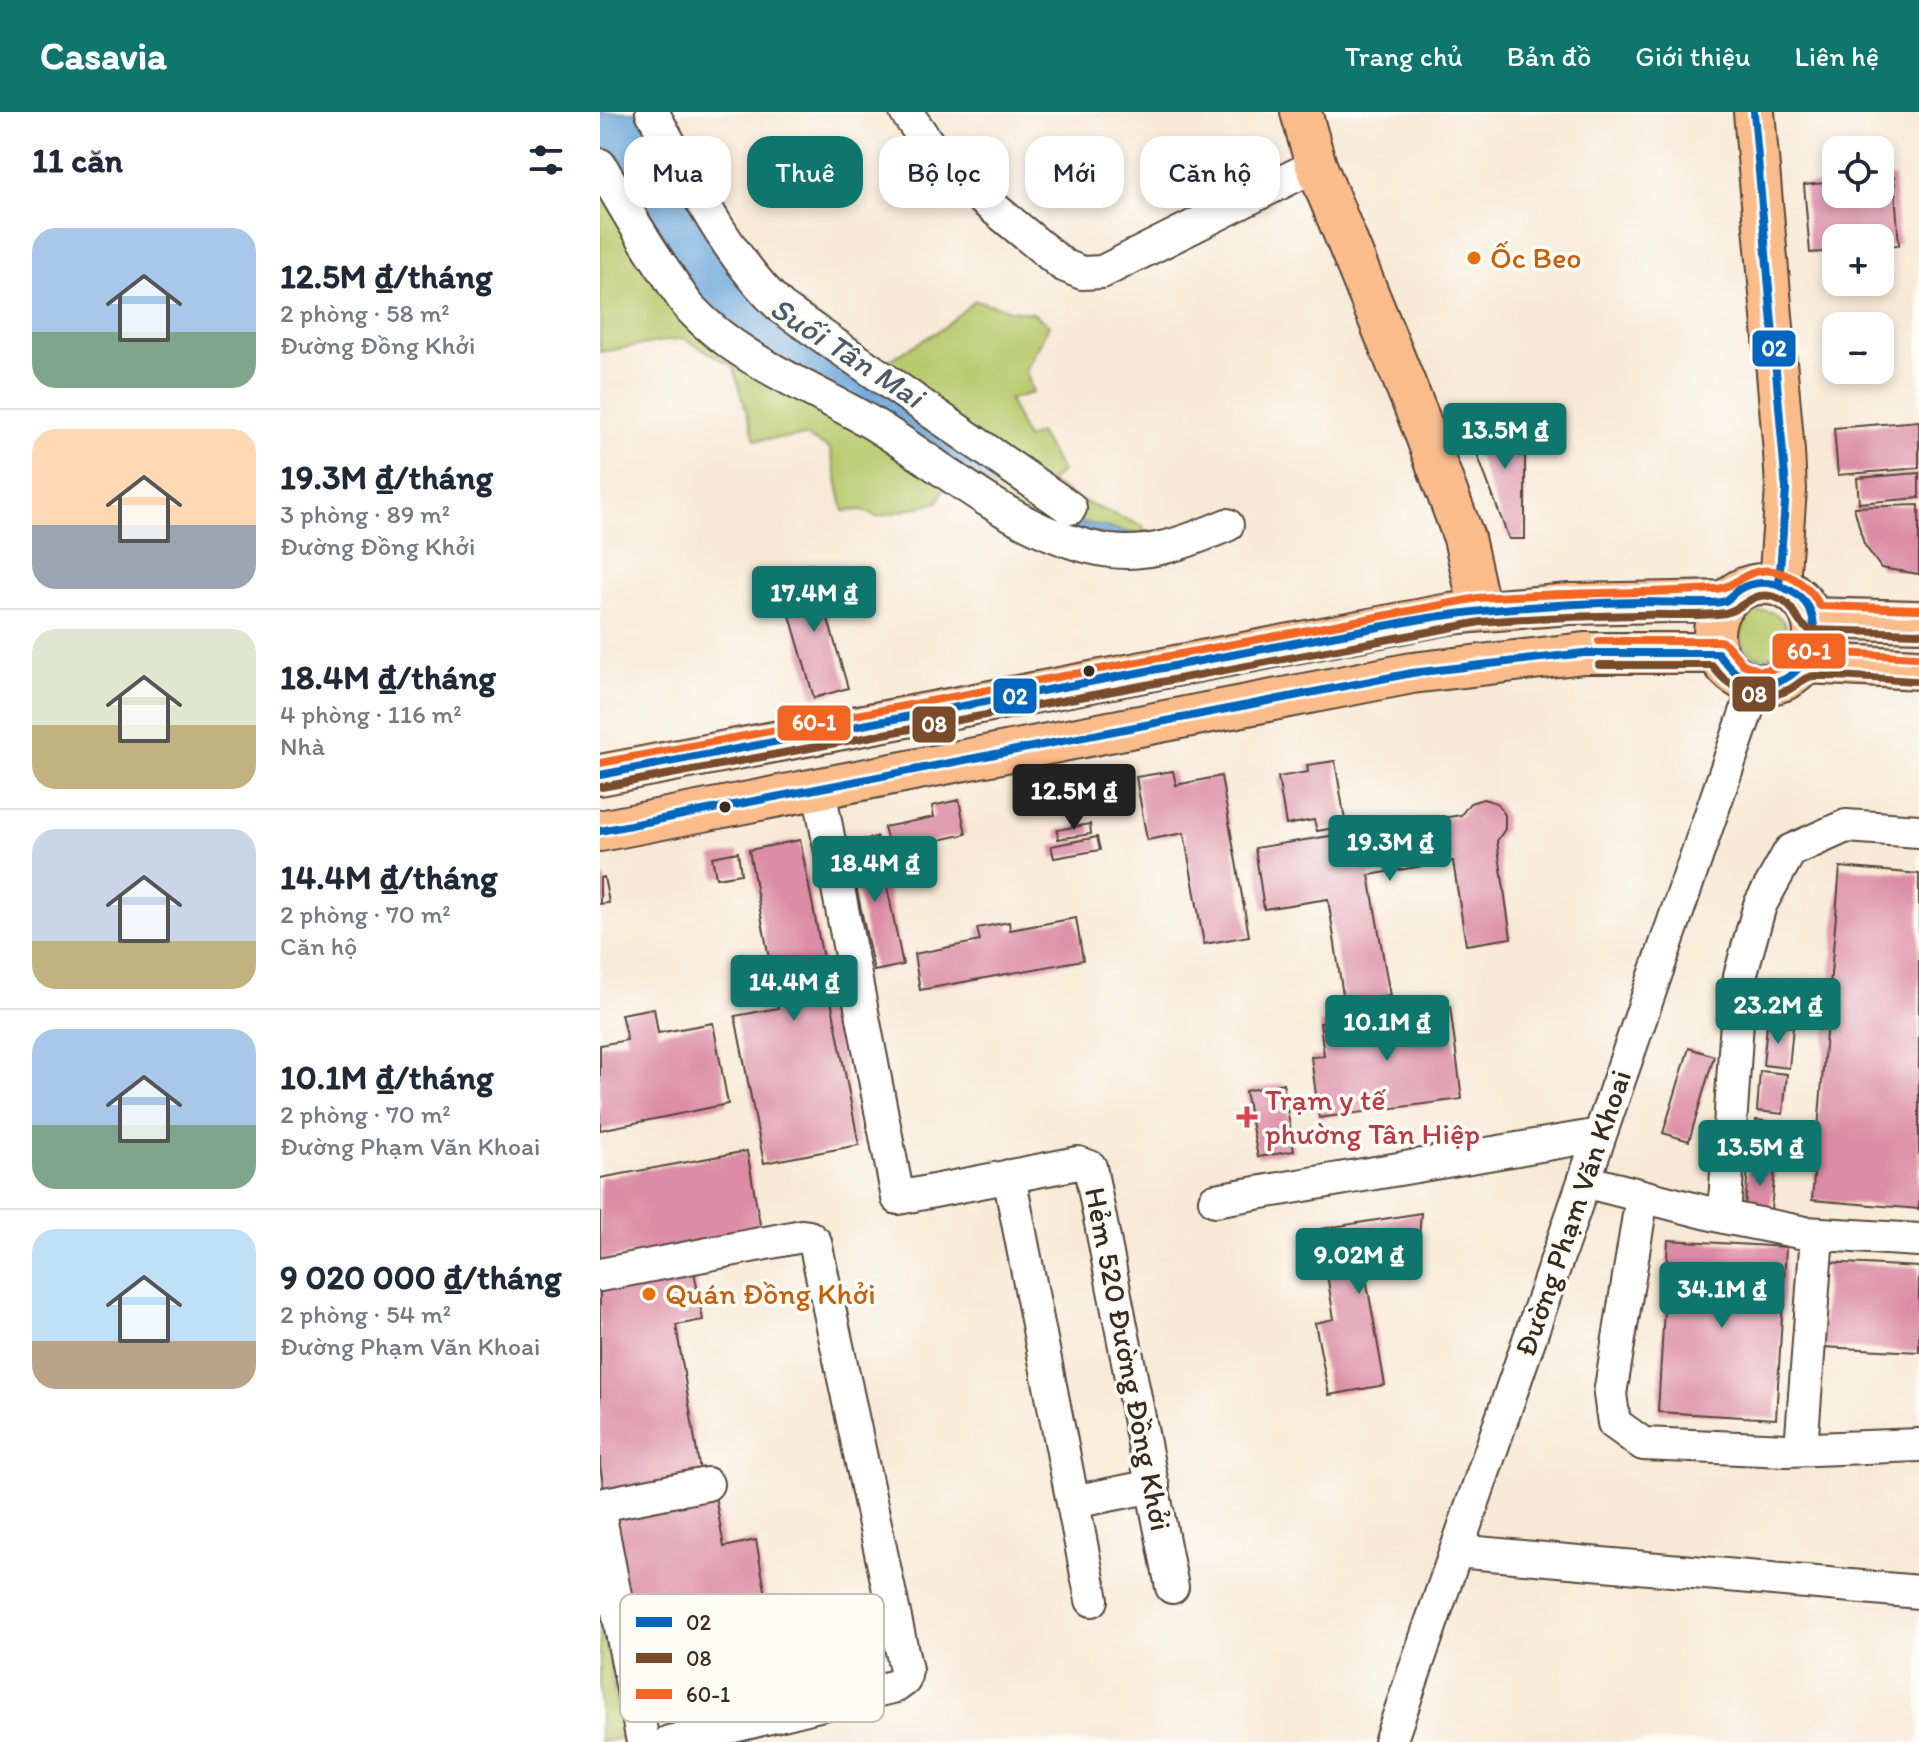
<!DOCTYPE html>
<html lang="vi">
<head>
<meta charset="utf-8">
<style>
	body { margin:0; font-family:Itim,sans-serif; background:#f6f6f7; color:#1f2937; height:100vh; display:flex; flex-direction:column; font-size:30px; white-space:nowrap }
	* { box-sizing:border-box; margin:0 }
	p { font-size:26px; color:#747a83 }
	.icon { flex:none; width:44px; height:44px; fill:none; stroke:currentColor; stroke-width:2; stroke-linecap:round; stroke-linejoin:round }
	.map { position:relative; flex:1; overflow:hidden }
	.panel { display:flex; flex-direction:column; background:#fff; width:600px }
	.panel>* { flex:none }
	.guide { position:absolute; left:24px; top:24px; width:760px; height:72px; display:flex; gap:16px }
	.buttons { position:absolute; left:1222px; top:24px; display:grid; gap:16px }
	.buttons a { display:grid; place-items:center; width:72px; height:72px; border-radius:16px; background:#fff; box-shadow:0 4px 12px #0003; font-size:40px }
	.price { position:absolute; translate:-50% -68px; padding:0 18px; border-radius:8px; background:#0f766e; color:#fff; font-size:26px; line-height:52px; filter:drop-shadow(0 2px 4px #0008) }
	.price::after { content:''; position:absolute; left:50%; top:48px; width:24px; height:18px; margin-left:-12px; background:inherit; clip-path:polygon(0 0,100% 0,50% 100%) }
	.price.current { background:#222; color:#fff }
	ul { padding:0; list-style:none }
	li { display:flex; align-items:center; gap:24px; height:200px; padding:0 32px }
	li+li { border-top:2px solid #e0e1e3 }
	li span { display:grid; place-items:center; flex:none; width:224px; height:160px; border-radius:24px; color:#555 }
	li>.icon { margin-inline-start:auto }
	span .icon { width:96px; height:96px; fill:#fffc; stroke-width:1 }
	li b { font-size:34px }
	h2 { display:flex; justify-content:space-between; align-items:center; height:96px; padding:0 32px; font-size:34px }
	.pill { padding:0 28px; border-radius:24px; background:#fff; box-shadow:0 4px 12px #0003; font-size:28px; line-height:72px }
	.pill.current { background:#0f766e; color:#fff }
	header { display:flex; align-items:center; gap:48px; box-sizing:border-box; height:112px; padding:0 40px; background:#0f766e; color:#fff }
	header strong { font-size:38px }
	nav { display:flex; gap:44px; margin-inline-start:auto; font-size:28px }
	main { display:flex; flex:1; min-height:0 }
	.map>svg:first-child { display:block }
	.green { fill:#b8c96c; stroke:#7a7a45; stroke-width:2 }
	.water { fill:#69a5da; stroke:#52687c; stroke-width:2 }
	.building { fill:#dc8ca6 }
	.lines { fill:none; stroke-linecap:round; stroke-linejoin:round }
	.minor-casing { stroke:#57473a; stroke-width:36 }
	.major-casing { stroke:#57473a; stroke-width:44 }
	.minor { stroke:#fff; stroke-width:32 }
	.major { stroke:#fabc8b; stroke-width:40 }
	.bus-1-casing { stroke:#fdfcf7; stroke-width:14 }
	.bus-2-casing { stroke:#fdfcf7; stroke-width:14 }
	.bus-3-casing { stroke:#fdfcf7; stroke-width:14 }
	.bus-1 { stroke:#0065bd; stroke-width:8 }
	.bus-2 { stroke:#7a4b2a; stroke-width:8 }
	.bus-3 { stroke:#f26522; stroke-width:8 }
	.food-dot { fill:#e8710a; stroke:#fdfcf7; stroke-width:3 }
	.bus-dot { fill:#3b2a1e; stroke:#fdfcf7; stroke-width:3 }
	.health-dot { fill:#e0444e; stroke:#fdfcf7; stroke-width:3 }
	.labels { text-anchor:middle; stroke-width:7; stroke-linejoin:round; paint-order:stroke }
	.food-label { font-size:30px; fill:#c56008; stroke:#fdfcf7; text-anchor:start }
	.health-label { font-size:30px; fill:#be3a42; stroke:#fdfcf7; text-anchor:start }
	.street-label { font-size:30px; fill:#3b2a1e; stroke:#fdfcf7 }
	.water-label { font-size:32px; font-style:italic; fill:#4d5b69; stroke:#fdfcf7 }
	.key { fill:#fdfcf7; stroke:#c3bdb6; stroke-width:2 }
	.key-label { font-size:22px; fill:#3b2a1e }
	.line-badge { stroke:#fdfcf7; stroke-width:3 }
	.badge-label { font-size:22px; text-anchor:middle; font-weight:bold; fill:#fff }
</style>
</head>
<body>
<header>
<strong>Casavia</strong>
<nav><a>Trang chủ</a><a>Bản đồ</a><a>Giới thiệu</a><a>Liên hệ</a></nav>
</header>
<main>
<section class="panel">
<h2>11 căn<svg class="icon" aria-label="filters" viewBox="0 0 24 24"><path d="M4 7h16M4 17h16"/><circle cx="9" cy="7" r="2"/><circle cx="15" cy="17" r="2"/></svg></h2>
<ul>
<li><span style="background:linear-gradient(#a9c7e8 65%,#7fa58c 0)"><svg class="icon" aria-label="home" viewBox="0 0 24 24"><path d="M3 11l9-7 9 7M6 9v11h12V9"/></svg></span><div><b>12.5M ₫/tháng</b><p>2 phòng · 58 m²</p><p>Đường Đồng Khởi</p></div></li>
<li><span style="background:linear-gradient(#ffd9b3 60%,#9aa5b1 0)"><svg class="icon" aria-label="home" viewBox="0 0 24 24"><path d="M3 11l9-7 9 7M6 9v11h12V9"/></svg></span><div><b>19.3M ₫/tháng</b><p>3 phòng · 89 m²</p><p>Đường Đồng Khởi</p></div></li>
<li><span style="background:linear-gradient(#dfe7d0 60%,#c2b280 0)"><svg class="icon" aria-label="home" viewBox="0 0 24 24"><path d="M3 11l9-7 9 7M6 9v11h12V9"/></svg></span><div><b>18.4M ₫/tháng</b><p>4 phòng · 116 m²</p><p>Nhà</p></div></li>
<li><span style="background:linear-gradient(#c9d6e8 70%,#c2b280 0)"><svg class="icon" aria-label="home" viewBox="0 0 24 24"><path d="M3 11l9-7 9 7M6 9v11h12V9"/></svg></span><div><b>14.4M ₫/tháng</b><p>2 phòng · 70 m²</p><p>Căn hộ</p></div></li>
<li><span style="background:linear-gradient(#a9c7e8 60%,#7fa58c 0)"><svg class="icon" aria-label="home" viewBox="0 0 24 24"><path d="M3 11l9-7 9 7M6 9v11h12V9"/></svg></span><div><b>10.1M ₫/tháng</b><p>2 phòng · 70 m²</p><p>Đường Phạm Văn Khoai</p></div></li>
<li><span style="background:linear-gradient(#bfe0f5 70%,#b9a48a 0)"><svg class="icon" aria-label="home" viewBox="0 0 24 24"><path d="M3 11l9-7 9 7M6 9v11h12V9"/></svg></span><div><b>9 020 000 ₫/tháng</b><p>2 phòng · 54 m²</p><p>Đường Phạm Văn Khoai</p></div></li>
</ul>
</section>
<div class="map">
<svg width="1319" height="1630" viewBox="0 0 1319 1630">
	<rect width="100%" height="100%" fill="#fdfcf7"/>
	<filter id="ink" filterUnits="userSpaceOnUse"><feTurbulence type="fractalNoise" baseFrequency=".0125" numOctaves="2"/><feDisplacementMap in="SourceGraphic" scale="16" xChannelSelector="R" yChannelSelector="G"/><feConvolveMatrix kernelMatrix="1 2 1 2 8 2 1 2 1" color-interpolation-filters="sRGB"/></filter>
	<filter id="wash" filterUnits="userSpaceOnUse"><feTurbulence type="fractalNoise" baseFrequency=".006" numOctaves="4" result="noise"/><feDisplacementMap in="SourceGraphic" scale="32" xChannelSelector="R" yChannelSelector="G"/><feGaussianBlur stdDeviation="1.8" result="paint"/><feColorMatrix in="noise" values="0 0 0 0 0 0 0 0 0 0 0 0 0 0 0 0 0 1.4 0 .05"/><feComposite in="paint" operator="in"/></filter>
	<g filter="url(#wash)">
		<rect width="100%" height="100%" fill="#f8e9d6"/>
		<path class="green" d="M0 0 166 167 283 252 343 216 375 188 410 198 433 201 449 213 426 258 433 281 409 287 426 327 439 321 462 360 450 369 476 387 543 414 547 427V451L345 374 338 390 277 405 262 398 244 399 230 337 206 324 155 328 133 254 83 226 0 240Z
			M1141 522a23 23 0 1 1 46 0a23 23 0 1 1-46 0Z
			M0 1499 23 1626 0 1630Z"/>
		<path class="water" d="M0 0H40L148 181 472 408 546 424 547 430 463 415 156 235 96 188 51 119 0 32Z"/>
		<g id="blocks">
			<path class="building" d="M1294 65 1299 133 1280 134V126H1236V139L1210 141 1204 73 1236 70V82H1280V66Z
				M1319 309V356L1238 363 1234 316Z
				M892 310H925V427H909L868 318 895 315Z
				M1319 361V386L1259 391 1257 366Z
				M1319 393V462L1281 456 1264 432 1254 395Z
				M212 452 248 576 214 586 186 490 194 488 186 460Z
				M735 649 746 714 717 719 714 708 686 713 678 665 708 660 707 653Z
				M573 659 576 673 621 664 649 824 604 832 584 721 547 728 536 665Z
				M883 687 897 691 905 703V717L897 729 911 826 866 833 853 749 769 763 790 884 744 890 728 787 664 797 655 736 861 703 870 691Z
				M359 688 366 722 290 739 284 715 334 705 332 694Z
				M490 712 491 722 458 727 457 718Z
				M277 725 303 853 274 859 247 731Z
				M497 725 500 738 454 746 451 734Z
				M200 728 259 1033 164 1051 135 904 178 896 149 738Z
				M138 740 141 762 116 766 112 745Z
				M1240 755 1319 762V1097L1212 1088Z
				M4 765 9 791 0 792V766Z
				M476 806 483 848 320 878 314 842 380 829 377 816 409 810 410 818Z
				M1170 868 1196 871 1193 911 1167 908Z
				M850 894 862 987 719 1006 711 945 724 944 720 911Z
				M54 896 58 921 113 911 128 992 0 1018V933L27 928 21 902Z
				M1167 913 1193 915 1189 956 1163 953Z
				M1089 936 1114 944 1089 1029 1063 1021Z
				M1160 959 1187 962 1183 1002 1157 999Z
				M683 971 694 1039 658 1045 645 979Z
				M1156 1008 1182 1011 1178 1050 1152 1048Z
				M147 1039 161 1118 0 1149V1066Z
				M1148 1055 1175 1057 1171 1097 1145 1095Z
				M821 1101 817 1149 765 1160 785 1273 729 1283 715 1211 734 1207 720 1117Z
				M1068 1128 1186 1135 1176 1307 1058 1300Z
				M1226 1150 1319 1155V1240L1222 1235Z
				M94 1159 103 1208 76 1213 101 1365 5 1383 0 1354V1176Z
				M114 1378 124 1435 156 1428 185 1590 106 1611 103 1594 73 1599 64 1544 39 1549 10 1398Z"/>
		</g>
	</g>
	<g filter="url(#ink)">
		<use href="#blocks" fill-opacity="0" stroke="#57473a" stroke-width="2"/>
		<g class="lines">
			<defs>
				<path id="minor" d="M52 0C90 67 125 142 182 196L470 396
					M306 0 345 56 463 153 482 161 502 160 716 53
					M0 53C22 90 42 127 67 162 74 173 82 187 91 197 139 249 211 275 270 310 346 355 419 426 510 439 552 444 589 429 627 413
					M219 678 298 1086 478 1051 490 1055 572 1475
					M409 1064 492 1488
					M984 1069 1124 1105 1205 1121 1319 1128
					M1042 1085 1010 1282 1014 1311 1043 1332 1187 1338 1319 1333
					M615 1088 1000 1023
					M1124 1105 1140 864 1160 793 1190 739 1246 714 1319 719
					M0 1163 202 1124 209 1125 215 1130 306 1558 304 1568 296 1574 69 1630
					M1201 1337 1217 1123
					M473 1390 553 1374
					M0 1393 107 1372
					M0 1405 43 1630
					M856 1439 1319 1480
					M790 1630 1156 572"/>
				<path id="major" d="M701 0 716 53 823 316 864 426 880 498
					M1154 0 1184 340 1186 377 1179 473
					M1114 522a50 50 0 1 1 100 0a50 50 0 1 1-100 0Z
					M1212 506 1319 509
					M1205 551 1319 557
					M0 663 849 502 970 492 1125 489
					M0 719 812 561 984 541H1118"/>
			</defs>
			<use href="#minor" class="minor-casing"/>
			<use href="#major" class="major-casing"/>
			<use href="#minor" class="minor"/>
			<use href="#major" class="major"/>
			<defs>
				<path id="bus-1" d="M1154 0 1186 377 1179 473
					M0 663 816 508C890 496 965 491 1040 490 1062 490 1084 491 1106 491 1112 491 1119 491 1125 489 1130 487 1133 481 1138 478 1153 469 1170 469 1185 476 1258 507 1178 628 1118 541H984L812 561 0 719"/>
				<path id="bus-2" d="M999 553H1112C1129 578 1159 591 1188 578 1197 574 1205 564 1214 564 1247 563 1281 567 1314 569
					M2 675 881 510C934 506 987 504 1040 503 1068 502 1098 505 1125 501 1142 498 1151 480 1170 484 1197 489 1192 509 1209 518L1319 521"/>
				<path id="bus-3" d="M999 529H1120L1126 532 1143 552 1160 559 1178 556 1204 539 1316 545
					M0 651 878 486C958 480 1037 482 1116 477 1135 476 1146 455 1173 459 1193 463 1211 476 1220 494L1319 497"/>
			</defs>
			<use href="#bus-1" class="bus-1-casing"/>
			<use href="#bus-2" class="bus-2-casing"/>
			<use href="#bus-3" class="bus-3-casing"/>
			<use href="#bus-1" class="bus-1"/>
			<use href="#bus-2" class="bus-2"/>
			<use href="#bus-3" class="bus-3"/>
		</g>
	</g>
	<g class="food-dot">
		<circle cx="874" cy="146" r="8"/>
		<circle cx="49" cy="1182" r="8"/>
	</g>
	<g class="bus-dot">
		<circle cx="489" cy="559" r="7"/>
		<circle cx="125" cy="695" r="7"/>
	</g>
	<path class="health-dot" d="M643 993h8v8h8v8h-8v8h-8v-8h-8v-8h8z"/>
	<g class="labels">
		<g class="food-label">
			<text x="890" y="156">Ốc Beo</text>
			<text x="65" y="1192">Quán Đồng Khởi</text>
		</g>
		<g class="health-label">
			<text x="665" y="998">Trạm y tế<tspan x="665" dy="34">phường Tân Hiệp</tspan></text>
		</g>
		<g class="street-label">
			<text transform="translate(973 1101) rotate(-71)" y="10">Đường Phạm Văn Khoai</text>
			<text transform="translate(528 1247) rotate(79)" y="10">Hẻm 520 Đường Đồng Khởi</text>
		</g>
		<g class="water-label">
			<text transform="translate(247 240) rotate(33)" y="11">Suối Tân Mai</text>
		</g>
	</g>
	<rect x="20" y="1482" width="264" height="128" rx="12" class="key"/>
	<rect x="36" y="1505" width="36" height="10" fill="#0065bd"/>
	<rect x="36" y="1541" width="36" height="10" fill="#7a4b2a"/>
	<rect x="36" y="1577" width="36" height="10" fill="#f26522"/>
	<g class="key-label">
		<text x="86" y="1518">02</text>
		<text x="86" y="1554">08</text>
		<text x="86" y="1590">60-1</text>
	</g>
	<g class="line-badge">
		<rect x="1151" y="217" width="46" height="39" rx="8" fill="#0065bd"/>
		<rect x="1171" y="520" width="76" height="38" rx="8" fill="#f26522"/>
		<rect x="1131" y="563" width="46" height="38" rx="8" fill="#7a4b2a"/>
		<rect x="392" y="565" width="46" height="38" rx="8" fill="#0065bd"/>
		<rect x="176" y="592" width="76" height="38" rx="8" fill="#f26522"/>
		<rect x="311" y="593" width="46" height="39" rx="8" fill="#7a4b2a"/>
	</g>
	<g class="badge-label">
		<text x="1174" y="244">02</text>
		<text x="1209" y="547">60-1</text>
		<text x="1154" y="590">08</text>
		<text x="415" y="592">02</text>
		<text x="214" y="618">60-1</text>
		<text x="334" y="620">08</text>
	</g>
</svg>
<div class="buttons">
<a><svg class="icon" aria-label="locate" viewBox="0 0 24 24"><circle cx="12" cy="12" r="6"/><path d="M12 2v4M12 18v4M2 12h4M18 12h4"/></svg></a>
<a>+</a>
<a>−</a>
</div>
<b class="price" style="left:905px;top:359px">13.5M ₫</b>
<b class="price" style="left:214px;top:522px">17.4M ₫</b>
<b class="price current" style="left:474px;top:720px">12.5M ₫</b>
<b class="price" style="left:790px;top:771px">19.3M ₫</b>
<b class="price" style="left:275px;top:792px">18.4M ₫</b>
<b class="price" style="left:194px;top:911px">14.4M ₫</b>
<b class="price" style="left:1178px;top:934px">23.2M ₫</b>
<b class="price" style="left:787px;top:951px">10.1M ₫</b>
<b class="price" style="left:1160px;top:1076px">13.5M ₫</b>
<b class="price" style="left:759px;top:1184px">9.02M ₫</b>
<b class="price" style="left:1122px;top:1218px">34.1M ₫</b>
<div class="guide">
<a class="pill">Mua</a>
<a class="pill current">Thuê</a>
<a class="pill">Bộ lọc</a>
<a class="pill">Mới</a>
<a class="pill">Căn hộ</a>
</div>
</div>
</main>
</body>
</html>
